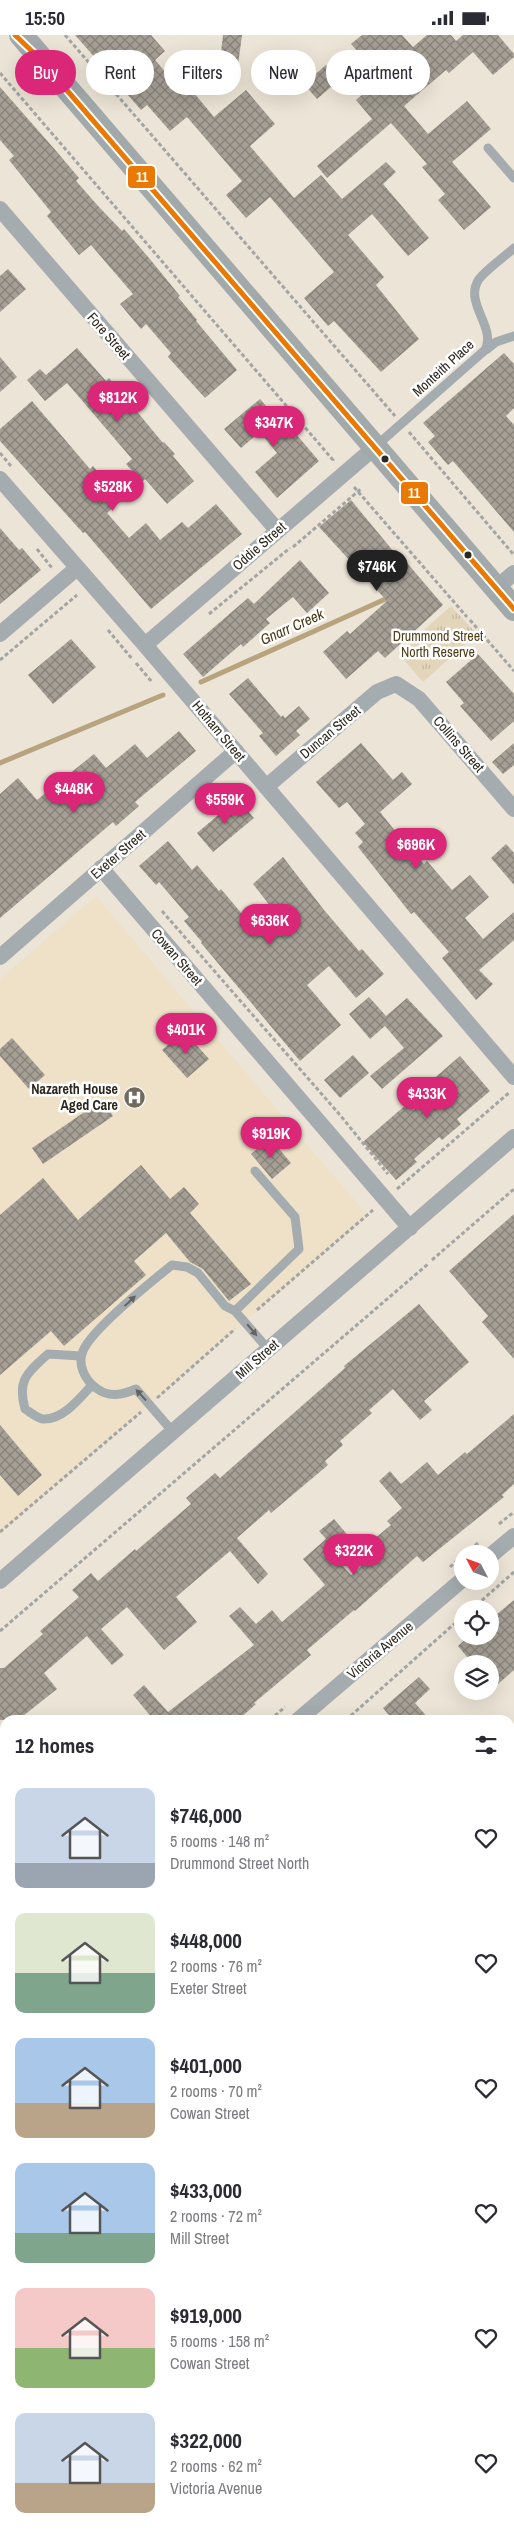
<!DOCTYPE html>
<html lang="en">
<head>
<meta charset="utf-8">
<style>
	body { margin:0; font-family:"Archivo Narrow",sans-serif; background:#f7f7f7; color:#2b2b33; height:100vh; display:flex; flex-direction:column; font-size:19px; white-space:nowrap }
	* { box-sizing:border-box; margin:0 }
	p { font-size:16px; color:#7c7c81 }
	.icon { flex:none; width:28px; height:28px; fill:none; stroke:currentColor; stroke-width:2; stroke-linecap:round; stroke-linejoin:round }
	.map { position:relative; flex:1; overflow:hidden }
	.drawer { position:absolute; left:0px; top:1680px; width:515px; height:820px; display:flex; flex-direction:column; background:#fff; border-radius:15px 15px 0 0; box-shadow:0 5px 20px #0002 }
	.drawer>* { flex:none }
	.guide { position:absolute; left:15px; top:15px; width:485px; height:45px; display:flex; gap:10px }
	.needle { width:32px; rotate:311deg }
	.fabs { position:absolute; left:454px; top:1510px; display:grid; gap:10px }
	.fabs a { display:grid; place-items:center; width:45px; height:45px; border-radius:50%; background:#fff; box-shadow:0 5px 20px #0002; font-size:25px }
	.price { position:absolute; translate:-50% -42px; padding:0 11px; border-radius:18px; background:#db2777; color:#fff; font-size:16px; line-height:32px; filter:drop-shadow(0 1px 2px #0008) }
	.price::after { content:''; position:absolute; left:50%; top:30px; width:15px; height:11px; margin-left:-8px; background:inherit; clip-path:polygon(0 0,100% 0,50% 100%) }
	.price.selected { background:#222; color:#fff }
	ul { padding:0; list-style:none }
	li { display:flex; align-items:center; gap:15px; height:125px; padding:0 15px }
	li span { display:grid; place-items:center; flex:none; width:140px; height:100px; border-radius:10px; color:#555 }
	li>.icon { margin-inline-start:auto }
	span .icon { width:60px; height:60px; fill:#fffc; stroke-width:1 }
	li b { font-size:21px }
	h2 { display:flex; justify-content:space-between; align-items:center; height:60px; padding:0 15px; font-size:21px }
	.chip { padding:0 18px; border-radius:22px; background:#fff; box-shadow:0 5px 20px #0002; font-size:18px; line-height:45px }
	.chip.selected { background:#db2777; color:#fff }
	.status { display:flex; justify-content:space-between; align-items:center; height:35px; padding:0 25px; background:#fff; direction:ltr }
	.status svg { height:14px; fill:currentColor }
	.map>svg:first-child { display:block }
	.built { fill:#eee1c8 }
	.park { fill:url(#park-tufts) }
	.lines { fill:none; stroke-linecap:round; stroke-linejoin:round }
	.stream { stroke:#b7a47e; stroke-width:5 }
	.building { fill:url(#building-cross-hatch) }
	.path { stroke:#a2a5a4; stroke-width:3; stroke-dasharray:4 2.5; stroke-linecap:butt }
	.lane { stroke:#a4acaf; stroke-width:9 }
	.street { stroke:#a4acaf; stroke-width:16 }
	.secondary { stroke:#a2a9ab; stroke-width:24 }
	.bus-1-casing { stroke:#fff; stroke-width:9 }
	.bus-1 { stroke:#ea7903; stroke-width:5 }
	.oneway { fill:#63635f }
	.bus-dot { fill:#2d281e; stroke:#fff; stroke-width:2 }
	.labels { text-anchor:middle; stroke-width:5; stroke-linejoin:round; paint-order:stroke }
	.street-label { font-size:14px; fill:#2d281e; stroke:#fff }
	.park-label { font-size:14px; fill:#4f3d16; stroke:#fff }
	.poi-label { font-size:14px; font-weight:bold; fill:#2d281e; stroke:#fff; text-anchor:end }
	.water-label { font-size:15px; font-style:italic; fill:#4c3a13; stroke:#fff }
	.line-badge { stroke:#fff; stroke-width:2 }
	.badge-label { font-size:14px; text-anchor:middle; font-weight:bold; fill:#fff }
</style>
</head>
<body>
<div class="status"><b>15:50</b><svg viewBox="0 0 49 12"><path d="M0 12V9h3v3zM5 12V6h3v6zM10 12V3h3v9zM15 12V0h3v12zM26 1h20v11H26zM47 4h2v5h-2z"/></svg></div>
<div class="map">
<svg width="514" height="2500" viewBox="0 0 514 2500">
	<defs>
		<pattern id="park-tufts" width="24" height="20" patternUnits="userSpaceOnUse" patternTransform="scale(1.25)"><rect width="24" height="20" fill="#e3d5ba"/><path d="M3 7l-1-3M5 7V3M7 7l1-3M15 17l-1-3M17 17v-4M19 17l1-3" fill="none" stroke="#c3b79f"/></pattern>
		<pattern id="building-cross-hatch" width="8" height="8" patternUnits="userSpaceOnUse" patternTransform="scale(1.25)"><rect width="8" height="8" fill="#a59f95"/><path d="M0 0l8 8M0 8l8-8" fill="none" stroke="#878279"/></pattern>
	</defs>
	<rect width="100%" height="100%" fill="#ece4d6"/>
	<path class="built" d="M96 861 368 1181 0 1499V944Z
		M510 2170 514 2175V2470L510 2473Z
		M392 2495H484L479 2500H396Z"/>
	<path class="park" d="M451 571 477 599 423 647 398 618Z
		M0 2094 5 2103V2439L0 2449Z"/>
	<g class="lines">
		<path class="stream" d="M201 647 390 562
			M0 728 163 660"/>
	</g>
	<path class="building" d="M75 0H151L165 16 155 25 179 53 185 47 214 82 246 55 275 89 250 111 294 163 321 140 342 164 386 127 396 137 383 149 429 203 408 221 372 179 348 200 384 242 376 250 419 304 381 337 334 286 328 291 304 263 334 237 270 162 246 183 226 160 242 146 187 82 170 96 147 70 141 75 127 59 133 54 104 21 98 26Z
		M223 0H242L236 45 218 43Z
		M362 0H402L413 12 427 0H451L456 6 463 0H498L514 19V22L493 40 473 17 449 38 446 35 404 71 428 99 467 66 491 94 452 127 491 172 464 195 438 165 445 159 422 132 427 129 391 88 327 143 317 131 372 84 356 65 381 43 351 9Z
		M326 30 339 45 317 64 304 49Z
		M0 52 57 117 79 143 76 146 99 172 122 196 124 194 149 223 180 261 178 262 197 285 196 286 237 335 205 363 168 322 171 318 146 289 141 294 120 269 133 259 91 210 79 220 47 181 51 177 9 125 14 121 0 105Z
		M8 234 26 254 0 277V241Z
		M77 313 106 346 109 343 163 408 164 407 175 419 173 421 194 446 167 469 145 444 142 447 126 429 132 424 67 348 45 366 27 345 40 334 46 340Z
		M504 318 514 329V373L506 381 514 390V497L453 426 448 430 428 407 435 401 423 388Z
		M0 322 17 342 0 357Z
		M260 364 293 402 296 399 319 426 277 463 255 437 277 418 260 397 241 413 224 394Z
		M32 366 90 434 93 431 122 465 107 478 129 503 146 488 160 505 182 487 188 493 216 469 242 499 151 574 85 497 83 498 0 406V394Z
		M351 465 394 517 396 515 443 570 385 623 378 616 346 644 323 617 347 596 350 599 387 566 319 492Z
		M0 493 19 515 22 513 41 535 0 569Z
		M300 525 329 558 307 578 293 562 266 584 270 588 243 612 241 609 203 642 183 619 248 563 254 569Z
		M71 604 96 632 53 669 28 640Z
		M478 619 514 659V686L491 706 460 671 464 668 446 647Z
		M248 643 281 682 283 680 285 683 299 671 310 684 296 696 300 700 276 721 259 701 263 698 229 659Z
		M179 696 196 716 135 767 139 771 116 791 113 787 0 883V759L18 743 37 765 94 719 106 733 135 709 147 723Z
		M361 708 393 745 402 737 412 749 380 777 400 802 424 829 427 826 452 855 470 840 489 862 465 883 483 904 514 877V905L479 935 493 949 476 965 442 923 449 917 414 877 411 879 358 812 363 807 355 798 365 789 347 767 339 773 316 747Z
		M514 708V730L503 739 492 727Z
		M237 764 254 783 213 817 197 798Z
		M168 806 192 835 197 830 219 856 221 854 258 898 278 881 253 849 283 822 324 875 359 916 362 914 384 939 356 963 329 931 307 950 341 990 300 1026 201 908 202 907 184 886 189 882 159 847 156 850 139 831Z
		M506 809 514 818V850L491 823Z
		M369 962 386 981 407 963 443 1001 382 1054 370 1041 404 1013 385 991 370 1004 349 979Z
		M184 996 209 1024 187 1043 162 1015Z
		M12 1003 45 1040 29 1054 0 1021V1014Z
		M353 1020 369 1038 340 1063 324 1045Z
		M460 1021 490 1056 457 1084 461 1089 442 1105 439 1102 414 1124 417 1127 396 1145 363 1107 408 1068 414 1075 438 1055 431 1046Z
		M102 1065 113 1081 43 1129 32 1113Z
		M270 1103 291 1128 272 1144 251 1119Z
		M141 1130 170 1164 184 1152 199 1169 190 1178 251 1249 229 1266 203 1234 190 1227 166 1198 134 1226 146 1240 64 1311 51 1296 0 1340V1180L43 1143 78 1185Z
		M514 1179V1324L482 1287 488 1281 449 1236Z
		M419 1269 469 1327 424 1366 432 1375 420 1385 393 1354 369 1375 372 1378 340 1406 343 1410 325 1426 328 1430 271 1478 269 1475 237 1503 268 1539 258 1549 230 1516 176 1562 197 1587 164 1615 127 1572 101 1594 124 1620 112 1630 87 1601 44 1638 57 1654 18 1685H0V1633H4L43 1599 40 1596 79 1562 72 1555 91 1538 98 1546 135 1514 136 1516 191 1469 186 1463 215 1438 220 1443 345 1333 344 1331Z
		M514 1379V1449L502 1460 504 1462 423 1527 417 1521 355 1576 354 1575 307 1615 311 1620 254 1668 256 1669 238 1685H154L133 1660 144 1650 168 1677 254 1610 229 1581 240 1572 256 1589 272 1575 282 1587 325 1550 303 1524 326 1504 319 1496 334 1484 351 1504 333 1520 351 1540 371 1523 363 1513 391 1490 387 1486 402 1473 379 1446 390 1436 401 1449 427 1427 438 1440 465 1417 467 1419Z
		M0 1390 42 1440 18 1461 0 1440Z
		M514 1565V1635L490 1656V1629H473L458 1611 469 1601H490V1585Z
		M419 1642 430 1654 415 1668 430 1685H393L383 1673Z"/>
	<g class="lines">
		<path class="path" d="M65 0 395 381
			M0 38 333 425 332 427
			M409 397 514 520
			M0 418 11 431
			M354 452 467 582
			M293 512 362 453
			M37 514 52 533
			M209 579 290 513
			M470 585 514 636
			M108 595 133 625
			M0 625 77 560
			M136 628 152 647
			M162 876 340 1080 388 1139
			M397 1154 510 1057
			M432 1225 514 1154
			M257 1275 373 1175
			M157 1363 235 1294
			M499 1489 514 1477
			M0 1497 141 1377
			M465 1519 478 1508
			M450 1532 462 1521
			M472 1574 514 1537
			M0 1596 428 1229
			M270 1685 285 1672
			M346 1685 462 1582
			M510 1859 514 1856
			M0 1911 5 1907
			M510 1957 514 1954
			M0 1973 5 1969
			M0 1991 5 2000
			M0 2154 5 2156
			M334 2495 339 2500
			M392 2495 397 2500
			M29 2500 32 2495"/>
		<path class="lane" d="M488 113 514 143
			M486 315 496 307 514 301
			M376 411 485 315C497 292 463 268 479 244 488 233 503 223 514 213
			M235 1276 299 1214 295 1182 255 1136
			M81 1321 48 1319C27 1338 17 1345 25 1374 30 1377 37 1383 43 1384 63 1385 80 1363 92 1350
			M173 1397 136 1354C122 1360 109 1363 96 1353 85 1345 77 1329 83 1316 91 1295 152 1246 172 1230L187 1232 198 1238 225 1271 235 1276 268 1314
			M510 2320 514 2318
			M496 2495 501 2500"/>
		<path class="street" d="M0 174 277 495
			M0 444 145 610 514 1042
			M496 553 514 538
			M0 599 77 533
			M145 610 374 413
			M266 752 377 657 396 649 419 664 514 774
			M101 833 410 1193
			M0 922 236 716
			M490 1521 514 1501
			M0 1546 514 1102
			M298 1685 462 1545
			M0 1939 5 1935
			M510 2461 514 2457
			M113 2495 117 2500
			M464 2500 469 2495"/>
		<path class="secondary" d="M21 0 514 574
			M510 1905 514 1901
			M0 2047 5 2056
			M0 2490 5 2482
			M364 2495 368 2500"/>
		<defs>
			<path id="bus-1" d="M15 0 40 24 514 574"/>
		</defs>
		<use href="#bus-1" class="bus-1-casing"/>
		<use href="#bus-1" class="bus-1"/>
	</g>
	<defs><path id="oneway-solid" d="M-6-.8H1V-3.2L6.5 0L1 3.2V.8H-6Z" transform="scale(1.25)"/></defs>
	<g class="oneway">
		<use href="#oneway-solid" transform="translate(130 1266) rotate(-43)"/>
		<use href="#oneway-solid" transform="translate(252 1295) rotate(50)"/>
		<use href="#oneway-solid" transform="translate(141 1360) rotate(-133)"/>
	</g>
	<defs>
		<symbol id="hospital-disc" viewBox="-11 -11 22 22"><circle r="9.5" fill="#706a5e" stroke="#fff"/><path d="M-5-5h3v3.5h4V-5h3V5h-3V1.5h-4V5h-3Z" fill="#fff"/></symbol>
	</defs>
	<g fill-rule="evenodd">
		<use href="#hospital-disc" x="122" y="1050" width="25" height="25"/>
	</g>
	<g class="bus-dot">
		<circle cx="385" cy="424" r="4.5"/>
		<circle cx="468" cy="520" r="4.5"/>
	</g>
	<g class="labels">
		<g class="street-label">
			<text transform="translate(109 301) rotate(49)" y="5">Fore Street</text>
			<text transform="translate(443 333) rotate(-42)" y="5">Monteith Place</text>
			<text transform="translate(259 511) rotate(-41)" y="5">Oddie Street</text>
			<text transform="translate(219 696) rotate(50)" y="5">Hotham Street</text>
			<text transform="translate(330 697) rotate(-40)" y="5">Duncan Street</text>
			<text transform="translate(459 709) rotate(49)" y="5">Collins Street</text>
			<text transform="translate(118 819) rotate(-41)" y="5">Exeter Street</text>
			<text transform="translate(177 922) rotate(49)" y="5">Cowan Street</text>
			<text transform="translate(257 1324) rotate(-41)" y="5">Mill Street</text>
			<text transform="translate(380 1615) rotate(-40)" y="5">Victoria Avenue</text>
		</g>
		<g class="park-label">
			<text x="438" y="606">Drummond Street<tspan x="438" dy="16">North Reserve</tspan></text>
		</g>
		<g class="poi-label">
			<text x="118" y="1059">Nazareth House<tspan x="118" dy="16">Aged Care</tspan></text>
		</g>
		<g class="water-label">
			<text transform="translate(292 592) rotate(-24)" y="5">Gnarr Creek</text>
		</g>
	</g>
	<g class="line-badge">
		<rect x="127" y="130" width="29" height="24" rx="5" fill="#ea7903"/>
		<rect x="400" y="446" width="29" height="24" rx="5" fill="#ea7903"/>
	</g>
	<g class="badge-label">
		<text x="142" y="147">11</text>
		<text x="414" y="463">11</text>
	</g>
</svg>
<div class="fabs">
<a><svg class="needle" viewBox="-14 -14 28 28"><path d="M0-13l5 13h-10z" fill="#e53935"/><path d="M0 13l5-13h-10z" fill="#7c7c81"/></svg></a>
<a><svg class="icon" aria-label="locate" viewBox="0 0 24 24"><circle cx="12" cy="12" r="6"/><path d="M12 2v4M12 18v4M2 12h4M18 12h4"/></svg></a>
<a><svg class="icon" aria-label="layers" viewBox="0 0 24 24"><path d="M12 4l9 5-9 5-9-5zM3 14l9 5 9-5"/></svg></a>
</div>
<b class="price" style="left:118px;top:388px">$812K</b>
<b class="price" style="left:274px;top:413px">$347K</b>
<b class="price" style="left:113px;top:477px">$528K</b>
<b class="price selected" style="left:377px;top:557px">$746K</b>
<b class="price" style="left:74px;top:779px">$448K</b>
<b class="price" style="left:225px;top:790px">$559K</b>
<b class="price" style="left:416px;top:835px">$696K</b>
<b class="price" style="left:270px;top:911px">$636K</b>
<b class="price" style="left:186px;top:1020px">$401K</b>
<b class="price" style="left:427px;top:1084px">$433K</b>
<b class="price" style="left:271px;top:1124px">$919K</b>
<b class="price" style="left:354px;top:1541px">$322K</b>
<div class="guide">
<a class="chip selected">Buy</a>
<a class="chip">Rent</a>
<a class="chip">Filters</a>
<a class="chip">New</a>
<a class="chip">Apartment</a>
</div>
<section class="drawer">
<h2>12 homes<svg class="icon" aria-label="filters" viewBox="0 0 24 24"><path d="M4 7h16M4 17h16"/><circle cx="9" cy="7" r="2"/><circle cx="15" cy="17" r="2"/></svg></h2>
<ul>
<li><span style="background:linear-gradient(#c9d6e8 75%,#9aa5b1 0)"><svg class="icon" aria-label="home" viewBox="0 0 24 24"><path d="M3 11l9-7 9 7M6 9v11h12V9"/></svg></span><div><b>$746,000</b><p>5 rooms · 148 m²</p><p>Drummond Street North</p></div><svg class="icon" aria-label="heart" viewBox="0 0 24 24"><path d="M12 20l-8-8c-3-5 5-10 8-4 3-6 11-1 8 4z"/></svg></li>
<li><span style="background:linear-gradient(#dfe7d0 60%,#7fa58c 0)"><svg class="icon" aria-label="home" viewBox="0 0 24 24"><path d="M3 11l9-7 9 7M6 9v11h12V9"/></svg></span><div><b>$448,000</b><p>2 rooms · 76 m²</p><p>Exeter Street</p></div><svg class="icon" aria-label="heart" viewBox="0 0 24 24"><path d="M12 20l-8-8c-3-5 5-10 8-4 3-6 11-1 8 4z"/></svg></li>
<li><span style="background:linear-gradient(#a9c7e8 65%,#b9a48a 0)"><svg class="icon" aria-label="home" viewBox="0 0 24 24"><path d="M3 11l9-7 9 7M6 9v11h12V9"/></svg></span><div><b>$401,000</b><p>2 rooms · 70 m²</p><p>Cowan Street</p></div><svg class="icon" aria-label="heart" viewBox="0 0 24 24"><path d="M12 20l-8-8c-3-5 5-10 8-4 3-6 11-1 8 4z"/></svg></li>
<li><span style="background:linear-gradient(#a9c7e8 70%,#7fa58c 0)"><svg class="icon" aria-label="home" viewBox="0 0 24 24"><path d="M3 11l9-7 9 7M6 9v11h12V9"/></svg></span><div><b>$433,000</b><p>2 rooms · 72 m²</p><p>Mill Street</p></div><svg class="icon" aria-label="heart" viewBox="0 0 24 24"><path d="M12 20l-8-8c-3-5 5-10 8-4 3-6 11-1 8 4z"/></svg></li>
<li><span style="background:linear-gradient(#f6c9c9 60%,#8fb573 0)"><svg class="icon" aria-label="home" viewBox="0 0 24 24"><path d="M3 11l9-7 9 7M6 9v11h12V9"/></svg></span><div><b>$919,000</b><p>5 rooms · 158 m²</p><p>Cowan Street</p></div><svg class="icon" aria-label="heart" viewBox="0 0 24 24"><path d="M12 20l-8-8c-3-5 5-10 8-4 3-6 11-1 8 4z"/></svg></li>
<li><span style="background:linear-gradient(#c9d6e8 70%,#b9a48a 0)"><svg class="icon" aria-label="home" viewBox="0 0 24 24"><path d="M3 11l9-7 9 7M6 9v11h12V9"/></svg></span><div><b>$322,000</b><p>2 rooms · 62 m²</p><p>Victoria Avenue</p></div><svg class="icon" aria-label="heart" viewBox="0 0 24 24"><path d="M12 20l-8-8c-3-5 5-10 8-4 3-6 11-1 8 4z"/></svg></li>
</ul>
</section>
</div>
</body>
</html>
